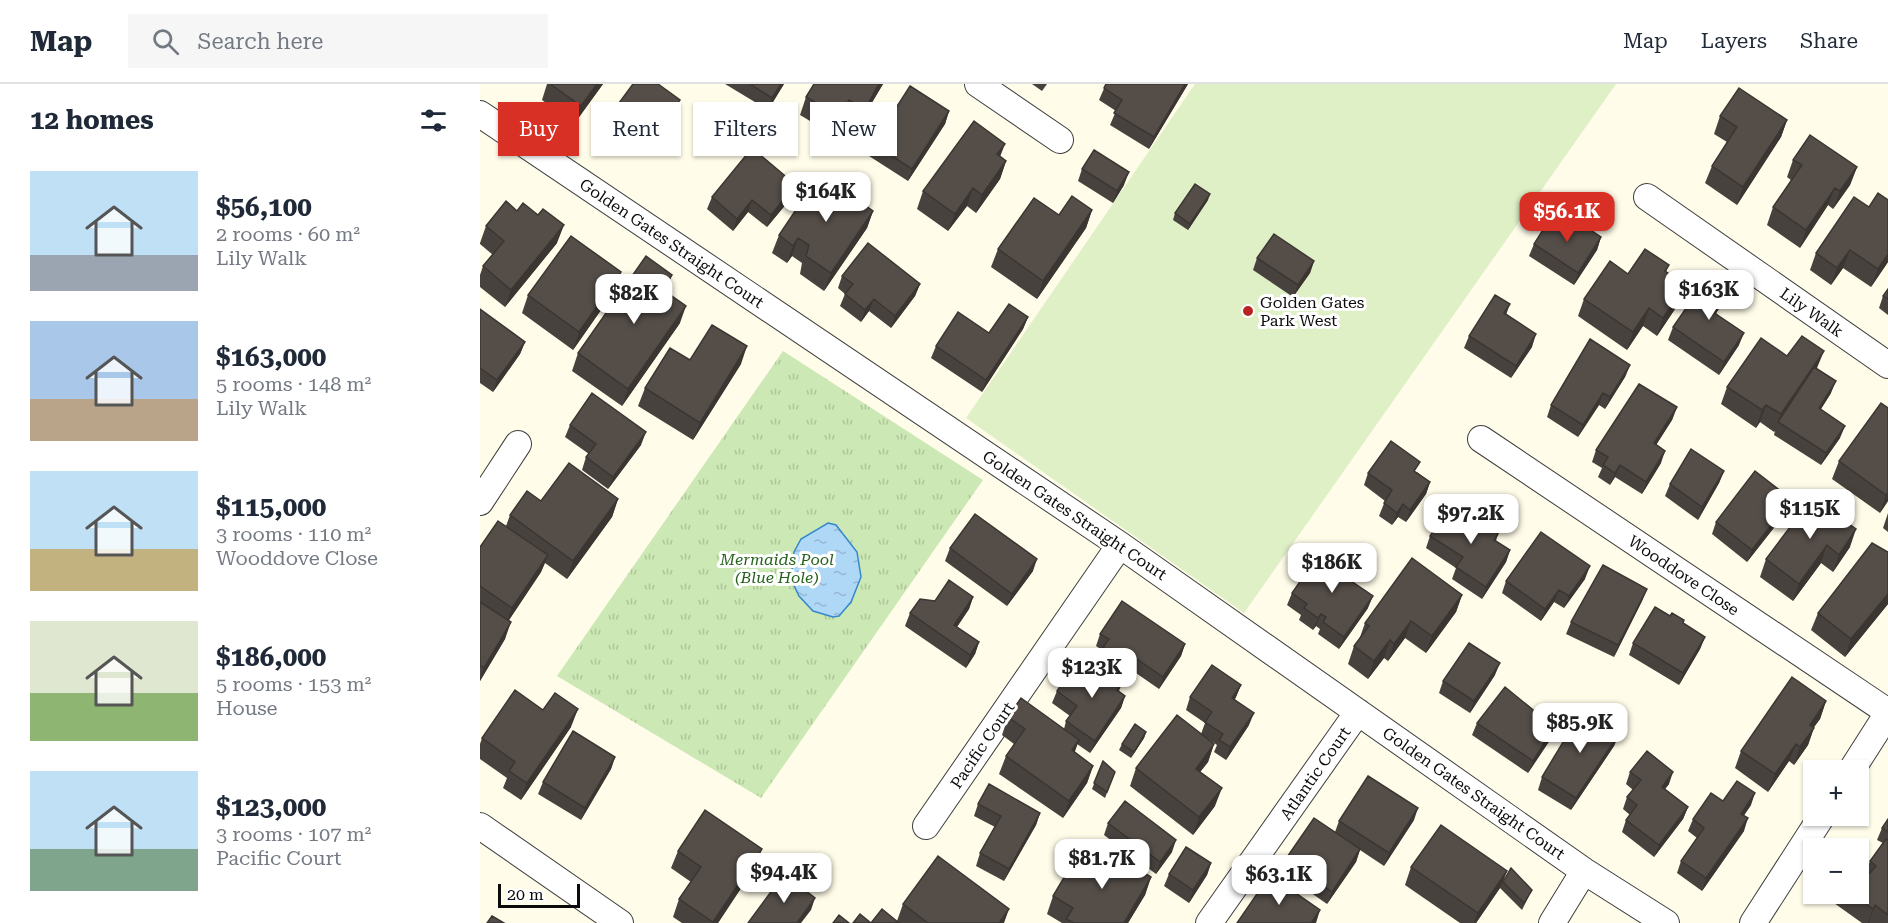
<!DOCTYPE html>
<html lang="en">
<head>
<meta charset="utf-8">
<style>
	body { margin:0; font-family:"Roboto Serif",serif; background:#f6f6f7; color:#1f2937; height:100vh; display:flex; flex-direction:column; font-size:22px; white-space:nowrap }
	* { box-sizing:border-box; margin:0 }
	p { font-size:20px; color:#747a83 }
	.icon { flex:none; width:33px; height:33px; fill:none; stroke:currentColor; stroke-width:2; stroke-linecap:round; stroke-linejoin:round }
	.map { position:relative; flex:1; overflow:hidden }
	.panel { display:flex; flex-direction:column; background:#fff; width:480px }
	.panel>* { flex:none }
	.top-card { position:absolute; left:18px; top:18px; width:570px; height:54px; display:flex; gap:12px }
	.fabs { position:absolute; left:1323px; top:676px; display:grid; gap:12px }
	.fabs a { display:grid; place-items:center; width:66px; height:66px; border-radius:0px; background:#fff; box-shadow:0 2px 4px #0004; font-size:30px }
	.scale { position:absolute; left:18px; bottom:15px; width:82px; box-sizing:border-box; padding-left:6px; border:3px solid #0b0b0b; border-top:0; font-size:16px; line-height:21px; white-space:nowrap; color:#0b0b0b; -webkit-text-stroke:4px #fff; paint-order:stroke }
	.price { position:absolute; translate:-50% -51px; padding:0 14px; border-radius:12px; background:#fff; color:#222; font-size:20px; line-height:39px; filter:drop-shadow(0 2px 3px #0008) }
	.price::after { content:''; position:absolute; left:50%; top:36px; width:18px; height:14px; margin-left:-9px; background:inherit; clip-path:polygon(0 0,100% 0,50% 100%) }
	.price.selected { background:#d93025; color:#fff }
	ul { padding:0; list-style:none }
	li { display:flex; align-items:center; gap:18px; height:150px; padding:0 30px }
	li span { display:grid; place-items:center; flex:none; width:168px; height:120px; border-radius:0px; color:#555 }
	li>.icon { margin-inline-start:auto }
	span .icon { width:72px; height:72px; fill:#fffc; stroke-width:1 }
	li b { font-size:26px }
	h2 { display:flex; justify-content:space-between; align-items:center; height:72px; padding:0 30px; font-size:26px }
	.pill { padding:0 21px; border-radius:0px; background:#fff; box-shadow:0 2px 4px #0004; font-size:21px; line-height:54px }
	.pill.selected { background:#d93025; color:#fff }
	header { display:flex; align-items:center; gap:36px; box-sizing:border-box; height:84px; padding:0 30px; background:#fff; border-bottom:2px solid #e0e1e3 }
	header strong { font-size:28px }
	nav { display:flex; gap:33px; margin-inline-start:auto; font-size:21px }
	.search { width:420px; height:54px; background:#f6f6f7; display:flex; align-items:center; gap:15px; box-sizing:border-box; padding:0 21px; border-radius:0px; color:#747a83; font-size:22px }
	main { display:flex; flex:1; min-height:0 }
	.map>svg:first-child { display:block }
	.grass { fill:url(#grass-tufts) }
	.pitch { fill:#dfefc6 }
	.water { fill:url(#water-ripples); stroke:#3688cd; stroke-width:1.5 }
	.lines { fill:none; stroke-linecap:round; stroke-linejoin:round }
	.minor-casing { stroke:#3e3e3e; stroke-width:28 }
	.minor { stroke:#fff; stroke-width:26 }
	.wall { fill:#48423e }
	.shaded-wall { fill:#3b3632 }
	.building { fill:#544d48; stroke:#3b3632; stroke-width:1.5 }
	.poi-dot { fill:#ba2524; stroke:#fff; stroke-width:2 }
	.labels { text-anchor:middle; stroke-width:6; stroke-linejoin:round; paint-order:stroke }
	.street-label { font-size:16px; fill:#0b0b0b; stroke:#fff }
	.poi-label { font-size:16px; fill:#0b0b0b; stroke:#fff; text-anchor:start }
	.park-label { font-size:16px; font-style:italic; fill:#27621c; stroke:#fff }
</style>
</head>
<body>
<header>
<strong>Map</strong>
<div class="search"><svg class="icon" aria-label="search" viewBox="0 0 24 24"><circle cx="10" cy="10" r="6"/><path d="M15 15l6 6"/></svg>Search here</div>
<nav><a>Map</a><a>Layers</a><a>Share</a></nav>
</header>
<main>
<section class="panel">
<h2>12 homes<svg class="icon" aria-label="filters" viewBox="0 0 24 24"><path d="M4 7h16M4 17h16"/><circle cx="9" cy="7" r="2"/><circle cx="15" cy="17" r="2"/></svg></h2>
<ul>
<li><span style="background:linear-gradient(#bfe0f5 70%,#9aa5b1 0)"><svg class="icon" aria-label="home" viewBox="0 0 24 24"><path d="M3 11l9-7 9 7M6 9v11h12V9"/></svg></span><div><b>$56,100</b><p>2 rooms · 60 m²</p><p>Lily Walk</p></div></li>
<li><span style="background:linear-gradient(#a9c7e8 65%,#b9a48a 0)"><svg class="icon" aria-label="home" viewBox="0 0 24 24"><path d="M3 11l9-7 9 7M6 9v11h12V9"/></svg></span><div><b>$163,000</b><p>5 rooms · 148 m²</p><p>Lily Walk</p></div></li>
<li><span style="background:linear-gradient(#bfe0f5 65%,#c2b280 0)"><svg class="icon" aria-label="home" viewBox="0 0 24 24"><path d="M3 11l9-7 9 7M6 9v11h12V9"/></svg></span><div><b>$115,000</b><p>3 rooms · 110 m²</p><p>Wooddove Close</p></div></li>
<li><span style="background:linear-gradient(#dfe7d0 60%,#8fb573 0)"><svg class="icon" aria-label="home" viewBox="0 0 24 24"><path d="M3 11l9-7 9 7M6 9v11h12V9"/></svg></span><div><b>$186,000</b><p>5 rooms · 153 m²</p><p>House</p></div></li>
<li><span style="background:linear-gradient(#bfe0f5 65%,#7fa58c 0)"><svg class="icon" aria-label="home" viewBox="0 0 24 24"><path d="M3 11l9-7 9 7M6 9v11h12V9"/></svg></span><div><b>$123,000</b><p>3 rooms · 107 m²</p><p>Pacific Court</p></div></li>
</ul>
</section>
<div class="map">
<svg width="1408" height="839" viewBox="0 0 1408 839">
	<defs>
		<pattern id="grass-tufts" width="24" height="20" patternUnits="userSpaceOnUse" patternTransform="scale(1.5)"><rect width="24" height="20" fill="#cce8b4"/><path d="M3 7l-1-3M5 7V3M7 7l1-3M15 17l-1-3M17 17v-4M19 17l1-3" fill="none" stroke="#aec699"/></pattern>
		<pattern id="water-ripples" width="26" height="14" patternUnits="userSpaceOnUse" patternTransform="scale(1.5)"><rect width="26" height="14" fill="#afd7f6"/><path d="M2 4q2-2 4 0t4 0M15 11q2-2 4 0t4 0" fill="none" stroke="#95b7d2"/></pattern>
	</defs>
	<rect width="100%" height="100%" fill="#fffce9"/>
	<path class="grass" d="M303 267 503 396 281 714 77 592Z"/>
	<path class="pitch" d="M715 0H1136L764 529 486 334Z"/>
	<path class="water" d="M348 439 356 441 377 468 381 493 371 518 359 532 353 533 333 527 319 512 311 495 314 468 321 455Z"/>
	<g class="lines">
		<defs>
			<path id="minor" d="M498 0 580 56
				M0 30 640 461 1104 787 1186 839
				M1167 113 1408 281
				M1001 355 1408 628
				M0 418 38 360
				M1371 687 1408 629
				M0 742 140 839
				M446 742 640 461
				M729 839 878 628
				M1072 839 1104 787
				M1273 839 1342 732"/>
		</defs>
		<use href="#minor" class="minor-casing"/>
		<use href="#minor" class="minor"/>
	</g>
	<path class="wall" d="M67 0H123L94 40 62 16Z
		M245 0H304L288 26Z
		M334 0H403L378 42 362 33 352 50 320 31 326 13Z
		M552 0H567L562 7Z
		M626 0H708L669 65 630 41 636 27 619 16Z
		M136 23 195 29 169 64 163 60 159 65 144 53 146 47 131 35Z
		M469 27 465 40 428 97 389 72 393 60Z
		M1240 32 1307 36 1301 53 1257 121 1225 99 1232 82 1247 58 1234 50Z
		M520 73 526 77 520 95 496 129 487 122 468 147 437 125 443 107Z
		M1313 76 1377 83 1370 101 1353 125 1348 121 1320 164 1287 141 1293 123 1311 96 1307 93Z
		M602 85 644 101 633 119 598 97Z
		M316 101 312 113 287 143 268 128 253 147 227 125 232 113Z
		M728 116 708 146 693 136 695 129Z
		M1408 116V178L1391 203 1363 184 1351 201 1330 186 1336 169 1389 123Z
		M612 126 606 144 557 215 511 183 518 165 579 131Z
		M37 127 77 159 25 223 0 203V191L3 182 13 171 0 160V159L6 142Z
		M393 127 387 144 344 207 320 190 322 179 312 172 307 179 292 169 299 151Z
		M1099 147 1121 153 1117 166 1094 201 1049 172 1054 160Z
		M777 174 834 177 830 189 813 213 773 186Z
		M1189 181 1186 188 1199 219 1177 252 1163 242 1147 266 1098 232 1104 215 1148 190Z
		M141 188 135 206 93 266 42 229 48 211Z
		M362 192 440 200 435 212 411 244 389 227 381 238 360 222 365 210 358 204Z
		M1249 205 1244 217 1236 229 1259 261 1239 291 1188 256 1193 243Z
		M1408 205V231L1399 224 1403 212Z
		M1030 220 1026 231 1052 263 1031 294 984 264 989 252Z
		M0 225 45 258 40 270 13 308 0 299Z
		M548 233 543 245 502 308 451 274 456 262 509 249Z
		M200 239 142 322 92 287 98 269Z
		M1307 272 1337 285 1351 309 1341 325 1360 354 1341 381 1294 351 1295 347 1294 348 1280 338 1276 344 1241 320 1247 303Z
		M210 276 261 280 213 356 158 322 165 304Z
		M1150 281 1145 293 1125 325 1119 321 1098 353 1067 333 1071 321Z
		M1197 323 1192 336 1176 361 1181 379 1162 410 1135 393 1130 401 1118 393 1122 384 1112 378 1116 366Z
		M1408 324V417L1400 429 1352 395 1359 377Z
		M90 341 161 361 128 405 102 386 106 373 109 370 85 353Z
		M1244 387 1239 399 1218 436 1185 412 1190 400Z
		M937 388 950 398 946 410 926 438 918 433 912 441 899 432 905 417 884 401 888 389Z
		M1332 414 1370 463 1353 488 1341 479 1313 517 1280 493 1286 475Z
		M138 415 132 433 87 495 65 479 61 488 29 536 25 555 0 597V463L26 442 30 431 61 417Z
		M1307 427 1267 478 1232 450 1236 438Z
		M1408 429V448L1403 444Z
		M1018 450 1016 457 1030 466 1026 478 1002 515 972 495 976 484 946 464 950 452Z
		M470 464 553 487 527 522 465 477Z
		M1408 468V520L1365 573 1331 546 1338 529Z
		M862 476 858 488 888 524 859 565 838 550 840 545 836 542 833 546 819 536 821 531 807 521 812 509Z
		M1105 495 1084 524 1074 518 1061 537 1022 509 1026 497Z
		M1167 505 1162 517 1134 573 1086 550 1091 538Z
		M982 511 976 528 946 569 925 554 908 577 904 574 888 595 868 580 874 562 879 556 885 539Z
		M493 513 489 525 477 543 499 558 495 570 486 584 425 542 430 529 455 517Z
		M1203 540 1225 553 1220 565 1199 601 1149 571 1153 559Z
		M620 550 705 560 701 572 679 605 653 587 647 595 618 576 622 566 616 562Z
		M609 591 643 597 639 607 645 612 641 624 610 669 597 660 594 668 613 682 607 699 583 734 519 690 526 672 534 660 522 651 528 633 584 645 586 637 590 632 572 619 577 607Z
		M1015 591 990 629 959 609 963 597Z
		M761 601 755 615 769 641 746 676 734 668 737 661 727 654 734 660 728 678 720 688 735 722 713 751 650 702 656 684 721 650 725 639 706 626 710 613Z
		M1346 617 1340 635 1334 643 1328 661 1314 681 1309 677 1288 708 1255 684 1261 667Z
		M63 626 91 643 41 716 23 704 27 694 0 675V660L2 654Z
		M997 639 1074 643 1070 656 1048 689 992 651Z
		M666 648 664 654 651 674 639 666 642 660Z
		M1139 650 1134 662 1091 726 1058 706 1062 693Z
		M135 673 131 685 101 736 58 710 63 698Z
		M623 677 635 688 625 714 612 705Z
		M1150 688 1189 700 1185 705 1208 723 1203 735 1174 773 1142 748 1146 736 1150 731 1143 725 1147 713 1153 706 1146 700Z
		M1243 717 1271 721 1264 731V747L1222 807 1197 789 1201 777 1217 754 1208 747 1213 735Z
		M498 720 560 729 556 741 524 797 496 782 500 769 515 743 494 732Z
		M1408 735V839H1382L1354 819 1357 810H1378L1390 777 1403 759 1397 756 1402 744Z
		M934 736 904 782 880 766 876 778 847 820 801 788 805 776 855 748 859 737Z
		M628 739 692 768 676 790 624 751Z
		M198 767 275 783 238 839H202L193 833 199 815 211 798 191 784Z
		M731 779 727 791 709 819 684 802 689 790Z
		M931 783 1027 787 1023 798 1049 812 1042 826 1020 804 996 839H980L925 801Z
		M611 784 671 793 665 811 648 839H582L567 830 573 812Z
		M423 820 524 839H373L417 837Z"/>
	<path class="shaded-wall" d="M117 0H123L94 40 101 22Z
		M301 0H304L288 26 292 14Z
		M399 0H403L378 42 385 25Z
		M705 0H708L669 65 674 53Z
		M200 16 195 29 169 64 173 52Z
		M369 16 362 33 352 50 359 32Z
		M469 27 465 40 428 97 432 85Z
		M1307 36 1301 53 1257 121 1263 103Z
		M168 47 163 60 159 65 164 53Z
		M525 60 518 78 517 70Z
		M526 77 520 95 496 129 502 111Z
		M1377 83 1370 101 1353 125 1360 107Z
		M649 88 644 101 633 119 637 107Z
		M316 101 312 113 287 143 291 131Z
		M493 104 487 122 468 147 475 130Z
		M1355 104 1348 121 1320 164 1326 146Z
		M730 110 728 116 708 146 710 140Z
		M272 116 268 128 253 147 257 135Z
		M612 126 606 144 557 215 563 197Z
		M393 127 387 144 344 207 351 189Z
		M84 141 77 159 25 223 31 206Z
		M1121 153 1117 166 1094 201 1098 189Z
		M318 154 312 172 307 179 313 162Z
		M1370 166 1363 184 1351 201 1357 184Z
		M1408 170V178L1391 203 1398 185Z
		M834 177 830 189 813 213 818 201Z
		M141 188 135 206 93 266 99 248Z
		M192 191 186 208 182 205Z
		M440 200 435 212 411 244 415 232Z
		M1206 201 1199 219 1177 252 1183 234Z
		M1249 205 1244 217 1229 240 1233 228Z
		M394 215 389 227 381 238 385 226Z
		M206 222 200 239 142 322 148 305Z
		M1169 224 1163 242 1147 266 1153 248Z
		M548 233 543 245 502 308 506 296Z
		M1264 249 1259 261 1239 291 1244 278Z
		M1056 250 1052 263 1031 294 1036 282Z
		M45 258 40 270 13 308 17 296Z
		M267 262 261 280 213 356 220 339Z
		M1344 267 1337 284 1300 340 1298 338 1294 348 1301 330Z
		M1150 281 1145 293 1125 325 1130 313Z
		M1356 297 1351 309 1334 336 1339 324Z
		M1123 309 1119 321 1098 353 1103 341Z
		M1286 321 1280 338 1276 344 1282 326Z
		M1197 323 1192 336 1169 372 1174 359Z
		M1365 342 1360 354 1341 381 1346 369Z
		M166 348 161 361 128 405 133 393Z
		M1185 367 1181 379 1162 410 1166 398Z
		M1140 381 1135 393 1130 401 1135 389Z
		M1244 387 1239 399 1218 436 1222 423Z
		M950 398 946 410 926 438 930 426Z
		M1408 409V417L1400 429 1406 411Z
		M138 415 132 433 87 495 93 477Z
		M1311 415 1307 427 1267 478 1272 466Z
		M923 420 918 433 912 441 917 429Z
		M1376 445 1370 463 1353 488 1359 471Z
		M1347 461 1341 479 1313 517 1319 500Z
		M1030 466 1026 478 1002 515 1006 503Z
		M68 471 61 488 25 542 32 524Z
		M557 475 553 487 527 522 532 510Z
		M862 476 857 489 855 486Z
		M1110 482 1105 495 1084 524 1089 512Z
		M1167 505 1162 517 1134 573 1138 561Z
		M1079 506 1074 518 1061 537 1065 525Z
		M1408 510V520L1365 573 1371 555Z
		M982 511 976 528 946 569 952 552Z
		M893 512 888 524 859 565 864 553Z
		M493 513 489 525 470 553 474 541Z
		M841 530 836 542 833 546 838 534Z
		M931 537 925 554 908 577 914 560Z
		M31 538 25 555 0 597V594L4 584Z
		M1225 553 1220 565 1199 601 1203 589Z
		M910 556 904 574 888 595 894 577Z
		M499 558 495 570 486 584 490 571Z
		M705 560 701 572 679 605 683 593Z
		M657 575 653 587 647 595 651 583Z
		M1020 579 1015 591 990 629 994 617Z
		M761 601 756 613 748 626 752 614Z
		M645 612 641 624 610 669 615 657Z
		M1346 617 1340 635 1323 658 1330 641Z
		M98 625 91 643 41 716 47 699Z
		M774 629 769 641 746 676 750 663Z
		M1074 643 1070 656 1048 689 1053 677Z
		M1334 644 1328 661 1314 681 1320 663Z
		M666 648 664 654 651 674 654 668Z
		M1139 650 1134 662 1091 726 1096 714Z
		M599 656 593 673 592 666Z
		M734 660 728 678 709 702 716 685Z
		M1316 660 1309 677 1288 708 1295 690Z
		M135 673 131 685 101 736 105 724Z
		M613 682 607 699 583 734 589 717Z
		M1193 688 1189 700 1177 715 1182 703Z
		M742 704 735 722 713 751 719 733Z
		M1275 709 1271 721 1257 742 1261 730Z
		M1208 723 1203 735 1174 773 1179 761Z
		M938 724 934 736 904 782 909 769Z
		M560 729 556 741 524 797 529 785Z
		M1268 734 1264 747 1222 807 1226 794Z
		M696 756 692 768 676 790 680 778Z
		M282 765 275 783 238 839H233Z
		M880 765 876 778 847 820 852 808Z
		M731 779 727 791 709 819 713 806Z
		M1027 787 1020 804 996 839H994L998 829Z
		M671 793 665 811 648 839H644Z
		M335 814 331 826 321 839H317Z
		M1395 821 1389 839H1388L1393 825Z
		M529 825 524 839H519Z
		M840 826 836 839H831Z"/>
	<path class="building" d="M70 0H117L101 22Z
		M153 0H178L200 16 173 52 168 47 164 53 148 41 152 36 136 23Z
		M270 0H301L292 14Z
		M334 0H399L385 25 369 16 359 32 326 13Z
		M626 0H705L674 53 634 29 642 16 624 4Z
		M430 2 469 27 432 85 393 60Z
		M1259 4 1307 36 1263 103 1232 82 1257 43 1240 32Z
		M494 37 525 60 517 70 526 77 502 111 493 104 475 130 443 107Z
		M1330 51 1377 83 1360 107 1355 104 1326 146 1293 123 1322 81 1313 76Z
		M272 64 316 101 291 131 272 116 257 135 232 113Z
		M614 66 649 88 637 107 602 85Z
		M340 90 393 127 351 189 326 172 329 161 318 154 313 162 299 151Z
		M715 100 730 110 710 140 695 129Z
		M1398 109 1408 116V170L1398 185 1370 166 1357 184 1336 169 1374 113 1389 123Z
		M592 112 612 126 563 197 518 165 554 114 579 131Z
		M26 117 37 127 43 119 58 131 63 125 84 141 31 206 3 182 24 157 6 142Z
		M1073 130 1099 147 1103 141 1121 153 1098 189 1054 160Z
		M794 150 834 177 818 201 777 174Z
		M91 152 141 188 99 248 48 211Z
		M388 159 440 200 415 232 394 215 385 226 365 210 373 200 362 192Z
		M1165 165 1189 181 1185 187 1206 201 1183 234 1169 224 1153 248 1104 215 1130 177 1148 190Z
		M166 172 192 191 182 205 206 222 148 305 98 269Z
		M1229 191 1249 205 1233 228 1264 249 1244 278 1193 243Z
		M1408 205V215L1403 212Z
		M1015 211 1030 220 1024 229 1056 250 1036 282 989 252Z
		M529 220 548 233 506 296 456 262 478 228 509 249Z
		M0 225 45 258 17 296 0 284Z
		M232 241 267 262 220 339 165 304 190 264 210 276Z
		M1322 252 1344 267 1301 330 1286 321 1282 326 1247 303 1281 254 1307 272Z
		M1110 255 1150 281 1130 313 1123 309 1103 341 1071 321Z
		M1334 283 1356 297 1339 324 1365 342 1346 369 1298 338Z
		M1159 300 1197 323 1174 359 1185 367 1166 398 1140 381 1135 389 1123 381 1128 373 1116 366Z
		M112 309 166 348 133 393 106 373 116 360 90 341Z
		M1401 319 1408 324V409L1406 411 1359 377Z
		M911 357 940 378 934 387 950 398 930 426 923 420 917 429 904 419 912 406 888 389Z
		M1211 365 1244 387 1222 423 1190 400Z
		M89 379 138 415 93 477 30 431 47 407 61 417Z
		M1275 387 1311 415 1272 466 1236 438Z
		M1332 414 1376 445 1359 471 1347 461 1319 500 1286 475Z
		M971 420 1018 450 1014 456 1030 466 1006 503 976 483 983 473 950 452Z
		M495 430 557 475 532 510 470 464Z
		M18 437 68 471 32 524 0 502V463Z
		M1061 448 1110 482 1089 512 1079 506 1065 525 1026 497Z
		M1392 459 1408 468V510L1371 555 1338 529Z
		M844 463 862 476 855 486 893 512 864 553 843 538 846 533 841 530 838 534 824 524 827 520 812 509Z
		M932 474 982 511 952 552 931 537 914 560 910 556 894 577 874 562 889 542 885 539Z
		M1123 481 1167 505 1138 561 1091 538Z
		M469 496 493 513 474 541 499 558 490 571 430 529 440 515 455 517Z
		M642 517 705 560 683 593 657 575 651 583 623 563 629 555 620 550Z
		M0 518 31 538 4 584 0 581Z
		M1175 523 1190 532 1192 529 1204 536 1203 539 1225 553 1203 589 1153 559Z
		M989 559 1020 579 994 617 963 597Z
		M618 579 643 597 637 606 645 612 615 657 586 637 597 622 577 607 594 581 609 591Z
		M732 581 761 601 752 614 774 629 750 663 739 656 743 650 725 638 732 628 710 613Z
		M1312 593 1346 617 1330 641 1334 644 1320 663 1316 660 1295 690 1261 667Z
		M1025 603 1074 643 1053 677 997 639Z
		M35 606 63 626 75 609 98 625 47 699 29 687 35 678 2 654Z
		M541 614 599 656 592 666 613 682 589 717 526 672 545 645 528 633Z
		M1103 625 1139 650 1096 714 1062 693Z
		M697 631 734 660 716 685 742 704 719 733 656 684Z
		M655 640 666 648 654 668 642 660Z
		M93 647 135 673 105 724 63 698Z
		M1167 667 1193 688 1182 703 1208 723 1179 761 1146 736 1157 721 1147 713 1161 696 1150 688Z
		M623 677 635 688 627 708 614 699Z
		M888 692 938 724 909 769 859 737Z
		M1257 697 1275 709 1261 730 1268 734 1226 794 1201 777 1224 744 1213 735 1231 709 1243 717Z
		M509 700 560 729 529 785 500 769 521 732 498 720Z
		M645 717 696 756 680 778 628 739Z
		M225 726 282 765 233 838 199 815 221 783 198 767Z
		M834 734 880 765 852 808 805 776Z
		M1408 735V748L1402 744Z
		M961 741 1027 787 998 829 931 783Z
		M1406 755 1408 756V831L1395 821 1393 825 1372 810H1378V781L1390 789 1396 782 1390 777Z
		M706 763 731 779 713 806 689 790Z
		M623 764 671 793 644 839H594L586 835 593 824 573 812 595 775 611 784Z
		M458 772 529 825 519 839H448L423 820Z
		M1031 784 1052 806 1044 819 1023 798Z
		M304 790 335 814 317 839H268Z
		M790 791 840 826 831 839H757Z
		M402 825 419 839H373L380 830 391 839Z
		M359 831 369 839H353Z
		M12 832 24 839H7Z"/>
	<circle class="poi-dot" cx="768" cy="227" r="6"/>
	<g class="labels">
		<g class="street-label">
			<text transform="translate(192 159) rotate(34)" y="6">Golden Gates Straight Court</text>
			<text transform="translate(1332 228) rotate(35)" y="6">Lily Walk</text>
			<text transform="translate(595 431) rotate(34)" y="6">Golden Gates Straight Court</text>
			<text transform="translate(1204 491) rotate(34)" y="6">Wooddove Close</text>
			<text transform="translate(502 661) rotate(-56)" y="6">Pacific Court</text>
			<text transform="translate(835 689) rotate(-55)" y="6">Atlantic Court</text>
			<text transform="translate(994 709) rotate(35)" y="6">Golden Gates Straight Court</text>
		</g>
		<g class="poi-label">
			<text x="780" y="224">Golden Gates<tspan x="780" dy="18">Park West</tspan></text>
		</g>
		<g class="park-label">
			<text x="297" y="481">Mermaids Pool<tspan x="297" dy="18">(Blue Hole)</tspan></text>
		</g>
	</g>
</svg>
<div class="fabs">
<a>+</a>
<a>−</a>
</div>
<div class="scale">20 m</div>
<b class="price" style="left:346px;top:139px">$164K</b>
<b class="price selected" style="left:1087px;top:159px">$56.1K</b>
<b class="price" style="left:1229px;top:237px">$163K</b>
<b class="price" style="left:154px;top:241px">$82K</b>
<b class="price" style="left:1330px;top:456px">$115K</b>
<b class="price" style="left:991px;top:461px">$97.2K</b>
<b class="price" style="left:852px;top:510px">$186K</b>
<b class="price" style="left:612px;top:615px">$123K</b>
<b class="price" style="left:1100px;top:670px">$85.9K</b>
<b class="price" style="left:622px;top:806px">$81.7K</b>
<b class="price" style="left:304px;top:820px">$94.4K</b>
<b class="price" style="left:799px;top:822px">$63.1K</b>
<div class="top-card">
<a class="pill selected">Buy</a>
<a class="pill">Rent</a>
<a class="pill">Filters</a>
<a class="pill">New</a>
</div>
</div>
</main>
</body>
</html>
